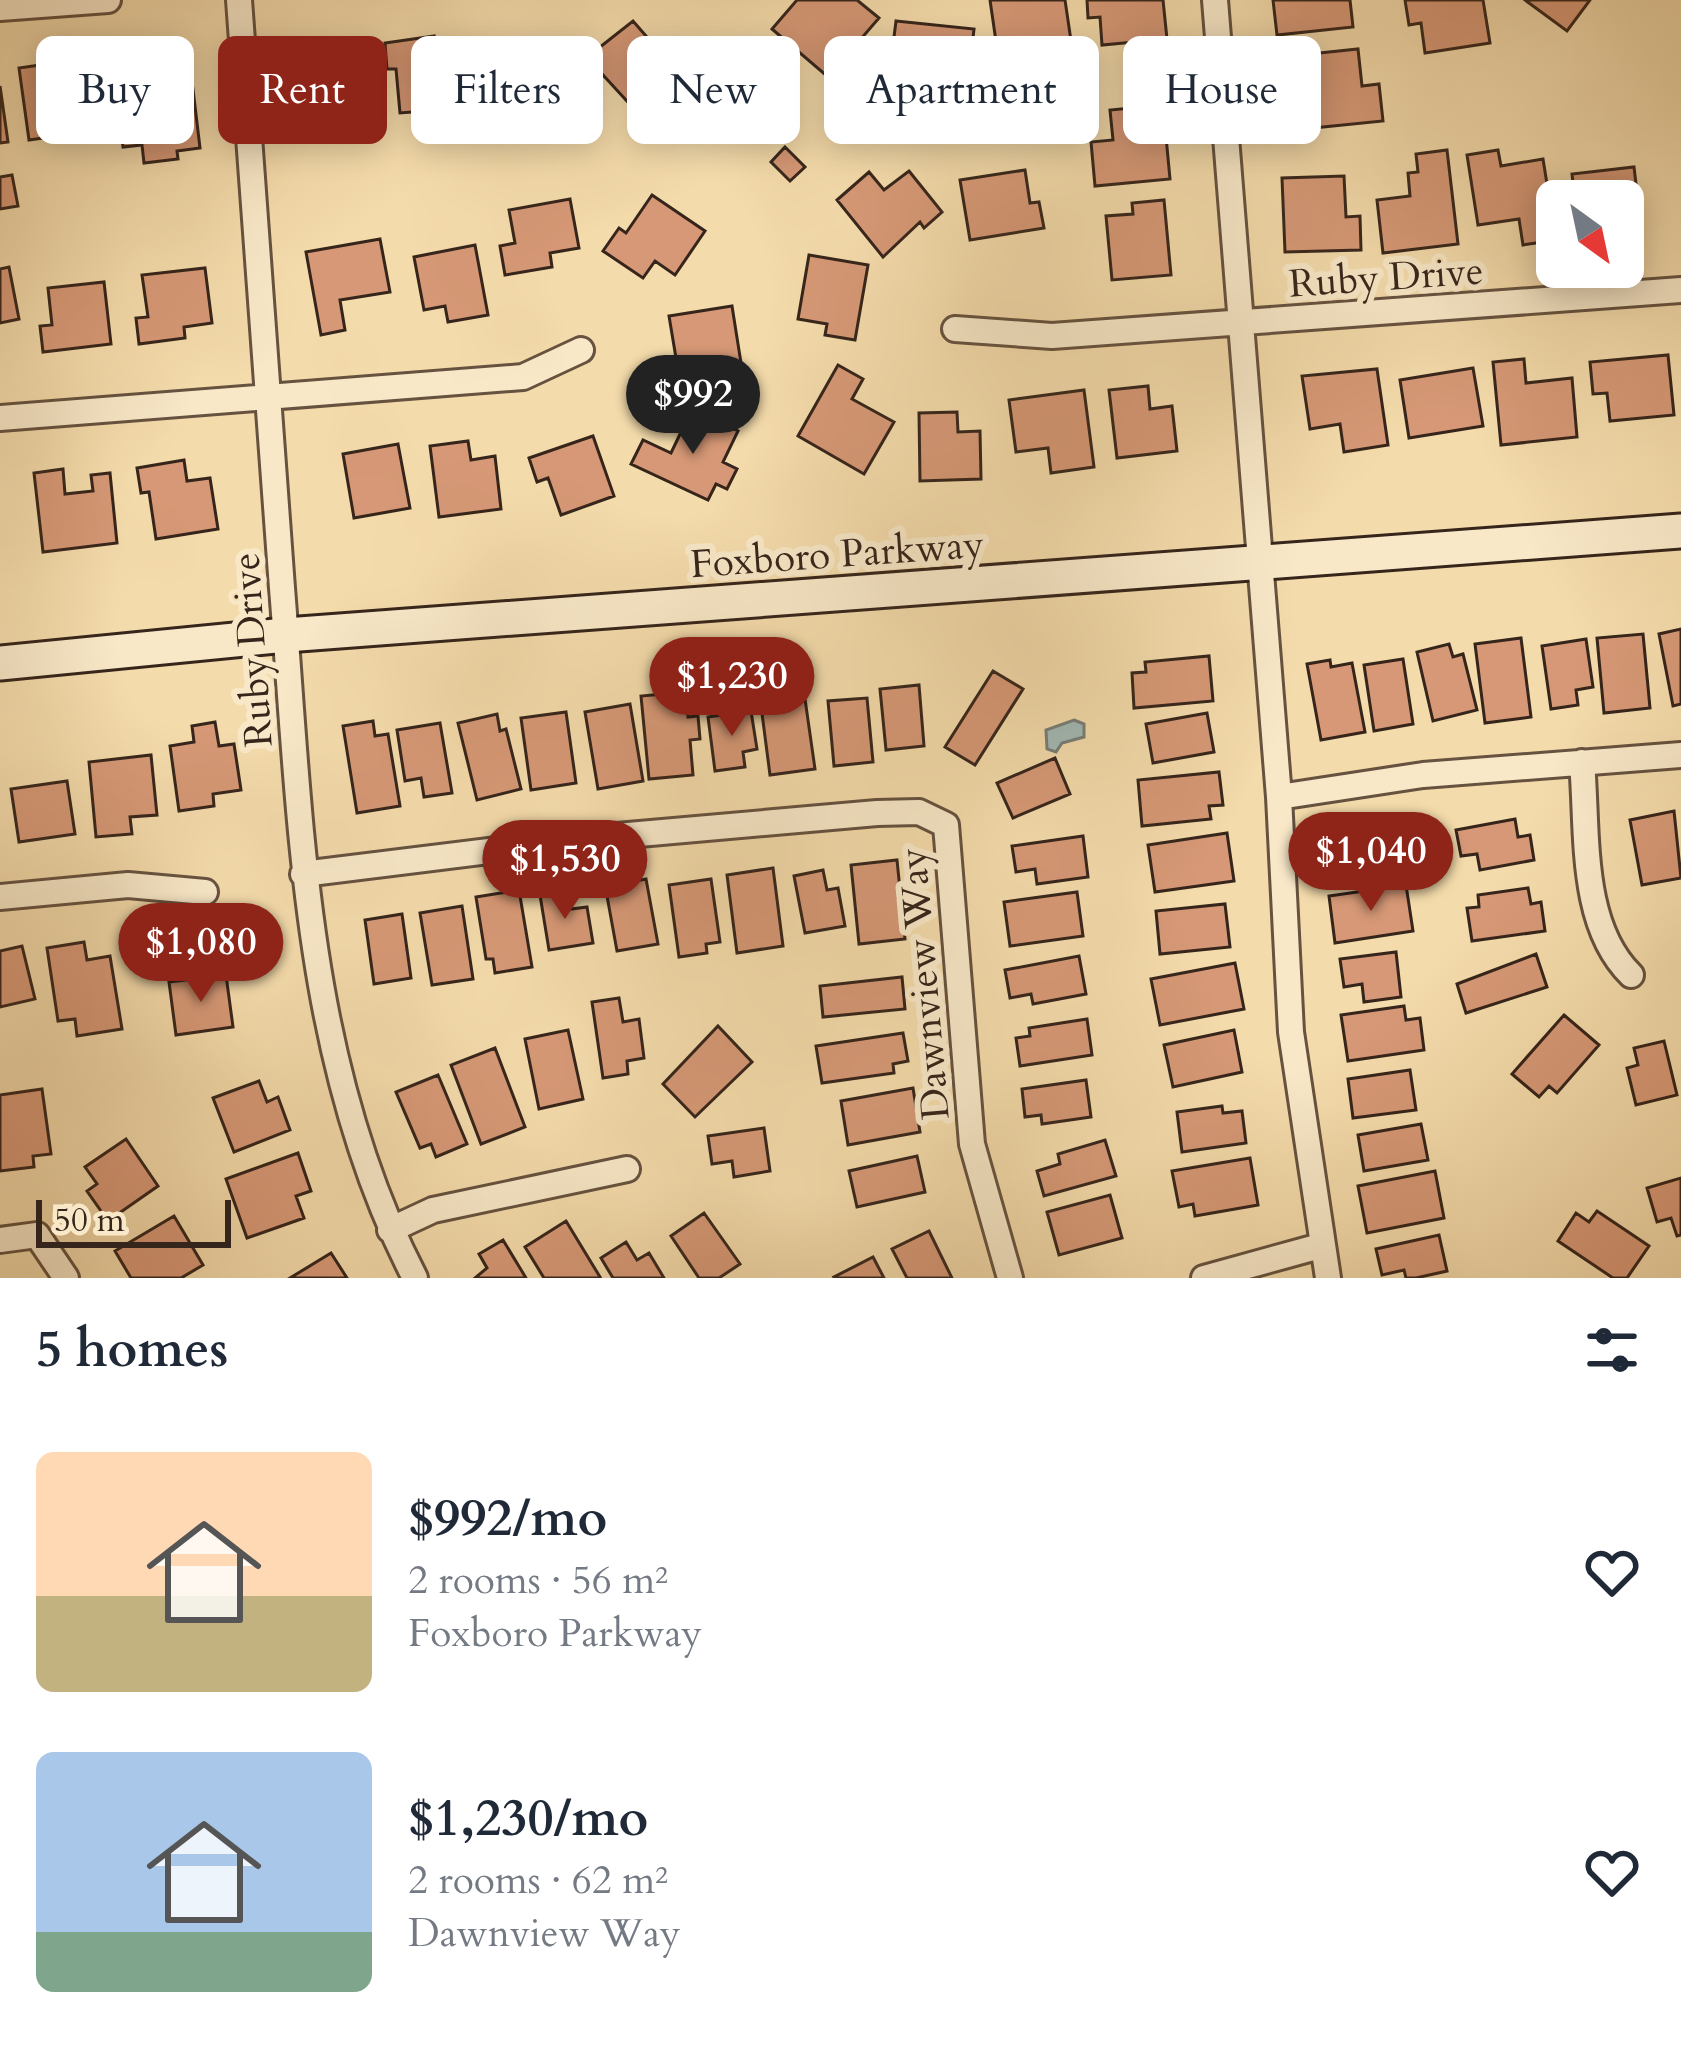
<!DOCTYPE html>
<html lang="en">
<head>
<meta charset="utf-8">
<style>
	body { margin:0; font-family:Cardo,serif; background:#f6f6f7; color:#1f2937; height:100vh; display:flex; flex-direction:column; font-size:45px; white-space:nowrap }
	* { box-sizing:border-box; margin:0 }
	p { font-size:39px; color:#747a83 }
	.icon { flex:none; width:66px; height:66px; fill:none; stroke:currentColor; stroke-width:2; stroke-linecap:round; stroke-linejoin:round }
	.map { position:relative; height:1278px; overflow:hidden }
	.details { display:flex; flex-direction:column; background:#fff; flex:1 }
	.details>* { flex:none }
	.hud { position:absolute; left:36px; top:36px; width:1611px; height:108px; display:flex; gap:24px }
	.needle { width:78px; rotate:147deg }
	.fabs { position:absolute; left:1536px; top:180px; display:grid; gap:24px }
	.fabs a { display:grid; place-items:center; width:108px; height:108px; border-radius:18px; background:#fff; box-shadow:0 6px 30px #0003; font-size:60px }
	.scale { position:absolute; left:36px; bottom:30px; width:195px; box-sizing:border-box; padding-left:12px; border:6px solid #36251b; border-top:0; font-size:33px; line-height:42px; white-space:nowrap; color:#36251b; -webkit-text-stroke:9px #f8e8c8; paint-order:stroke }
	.price { position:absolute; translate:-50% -102px; padding:0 27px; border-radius:42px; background:#8f2418; color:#fff; font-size:39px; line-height:78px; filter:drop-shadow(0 3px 6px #0008) }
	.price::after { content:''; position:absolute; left:50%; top:72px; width:36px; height:27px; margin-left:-18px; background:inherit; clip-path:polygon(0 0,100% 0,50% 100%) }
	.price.selected { background:#222; color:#fff }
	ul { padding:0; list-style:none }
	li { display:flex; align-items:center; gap:36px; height:300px; padding:0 36px }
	li span { display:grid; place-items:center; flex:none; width:336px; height:240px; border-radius:18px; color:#555 }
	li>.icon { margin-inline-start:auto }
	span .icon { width:144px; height:144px; fill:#fffc; stroke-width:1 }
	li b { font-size:51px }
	h2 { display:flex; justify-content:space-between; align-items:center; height:144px; padding:0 36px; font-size:51px }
	.pill { padding:0 42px; border-radius:18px; background:#fff; box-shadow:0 6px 30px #0003; font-size:42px; line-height:108px }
	.pill.selected { background:#8f2418; color:#fff }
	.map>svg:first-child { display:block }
	.water { fill:#a1b8b5; stroke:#767d77; stroke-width:3 }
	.building { fill:#d69876; stroke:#36251b; stroke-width:3 }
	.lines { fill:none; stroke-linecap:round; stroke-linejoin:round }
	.street-casing { stroke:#66523f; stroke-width:30 }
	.secondary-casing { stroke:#36251b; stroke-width:39 }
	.street { stroke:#f8e8c8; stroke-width:24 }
	.secondary { stroke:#f8e8c8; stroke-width:33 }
	.labels { text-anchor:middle; stroke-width:12; stroke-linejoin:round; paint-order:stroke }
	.street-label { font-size:39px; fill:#36251b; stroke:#f8e8c8 }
</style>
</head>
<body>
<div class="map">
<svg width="1681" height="1278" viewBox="0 0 1681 1278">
	<rect width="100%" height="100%" fill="#f4dbab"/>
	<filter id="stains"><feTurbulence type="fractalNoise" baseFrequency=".00167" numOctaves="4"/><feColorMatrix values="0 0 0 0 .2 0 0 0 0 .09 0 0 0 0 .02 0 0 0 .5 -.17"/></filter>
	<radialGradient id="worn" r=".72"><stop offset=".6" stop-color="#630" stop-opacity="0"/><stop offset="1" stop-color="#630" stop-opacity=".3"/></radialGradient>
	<path class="water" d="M1074 720 1084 724V737L1062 743 1056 752 1047 749 1046 730Z"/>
	<path class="building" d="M797 0H857L879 18 828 77 772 29Z
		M990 0H1065L1074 61 1001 76Z
		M1087 0H1163L1167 39 1102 45 1100 17 1088 18Z
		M1273 0H1350L1353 27 1277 35Z
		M1405 0H1483L1490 43 1425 53 1421 23 1409 25Z
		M1525 0H1590L1567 31Z
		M633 21 679 74 636 111 603 75 596 80 581 62Z
		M896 21 974 29 967 90 903 84 906 54 892 53Z
		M434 36 433 55 460 52 462 108 400 113 396 69H387L385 43Z
		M317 45 320 77 351 74V82L366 80 371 128 297 134 289 48Z
		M1358 49 1362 86 1379 84 1383 121 1283 131 1279 100 1305 97 1300 55Z
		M189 56 200 148 177 151 178 159 144 163 142 145 123 147 117 95 167 89 163 59Z
		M557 57 564 135 489 140 483 69 502 67V84H532L530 59Z
		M75 60 85 132 29 140 19 68Z
		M0 86 8 142 0 143Z
		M1163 105 1170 179 1095 186 1091 142 1113 140 1110 110Z
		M785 147 805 167 790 181 771 162Z
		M1447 150 1458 244 1383 253 1377 200 1410 196 1408 173 1418 172 1416 154Z
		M1498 150 1501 166 1543 159 1556 240 1523 245 1519 219 1478 225 1467 155Z
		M1634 167 1642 235 1623 237V201H1575L1572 174Z
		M1025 170 1030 203 1039 202 1044 228 970 240 960 180Z
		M909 171 942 212 924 228 920 222 883 257 837 200 869 172 884 190Z
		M12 175 18 206 0 209V177Z
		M1344 176 1346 217 1360 216 1361 250 1285 252 1282 178Z
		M652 195 705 231 675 275 655 261 643 278 603 251 619 228 626 233Z
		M570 199 579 248 550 253 552 267 505 275 500 246 515 243 509 210Z
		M1164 200 1171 275 1112 280 1106 216 1133 214 1132 203Z
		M380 239 390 292 340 300 345 330 321 335 306 252Z
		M475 245 488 315 448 322 445 306 424 310 414 257Z
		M809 255 868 265 855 340 825 335 827 324 798 319Z
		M9 267 19 319 0 323V269Z
		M205 268 212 323 184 327 185 338 139 344 136 318 148 317 142 275Z
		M104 282 111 344 43 352 40 326 52 325 48 288Z
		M732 306 741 363 700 370 701 378 680 382 669 316Z
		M1668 355 1674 415 1610 421 1607 393 1593 394 1590 362Z
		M1524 359 1526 383 1572 378 1577 437 1501 445 1493 362Z
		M838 365 863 379 852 399 894 422 864 474 798 436Z
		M1473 368 1483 426 1409 438 1400 380Z
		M1377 369 1388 445 1344 452 1340 424 1310 429 1302 376Z
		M1148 386 1150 409 1172 406 1177 451 1117 458 1109 390Z
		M1084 390 1094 467 1051 473 1048 448 1016 452 1009 400Z
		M692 409 738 431 723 462 737 469 727 489 716 484 708 500 631 464 643 440 671 453Z
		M957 412 958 432 980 431 981 479 920 481 919 413Z
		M593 436 614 496 561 515 548 478 537 482 529 458Z
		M468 441 471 460 495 456 501 509 439 517 430 446Z
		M398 444 410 508 354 518 343 454Z
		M184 460 187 481 210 478 218 529 156 539 149 492 141 493 137 468Z
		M63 469 65 494 93 491 91 475 110 473 117 543 43 552 34 473Z
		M1681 629V704L1673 706 1659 634Z
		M1643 634 1650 708 1604 713 1597 638Z
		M1521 638 1531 717 1485 723 1475 644Z
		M1586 639 1593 687 1576 690 1578 705 1551 709 1542 646Z
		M1449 644 1453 657 1463 654 1477 710 1433 721 1417 652Z
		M1209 656 1213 701 1134 708 1132 673 1146 672 1145 662Z
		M1403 659 1413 724 1374 731 1364 665Z
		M1330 660 1331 667 1352 663 1365 732 1321 740 1307 664Z
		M993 671 1023 689 975 765 945 747Z
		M919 685 924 746 886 750 880 689Z
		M686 692 688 717 698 716 700 739 690 740 693 775 649 779 641 696Z
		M804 692 815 769 770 775 760 698Z
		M867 698 873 762 834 766 828 701Z
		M630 704 643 781 598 789 585 712Z
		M751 711 757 749 743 752 745 767 715 771 708 717Z
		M566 712 576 783 531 790 521 718Z
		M1207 713 1214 752 1153 763 1146 724Z
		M497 714 500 731 506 729 521 789 477 800 458 723Z
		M373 721 375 736 388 734 400 806 357 813 343 726Z
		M215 722 219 746 234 744 241 790 213 794 214 806 179 811 170 746 194 742 192 726Z
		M440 723 452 793 424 797 421 778 405 781 397 730Z
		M151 755 157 815 130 817 132 834 96 837 89 762Z
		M1055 758 1070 794 1013 818 997 783Z
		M1219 772 1223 805 1209 806 1211 819 1142 826 1138 780Z
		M67 781 75 834 19 842 11 789Z
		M1674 811 1681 878 1642 885 1630 820Z
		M1515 819 1518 837 1530 835 1534 860 1480 870 1477 854 1461 856 1456 830Z
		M1227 833 1234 881 1155 892 1148 845Z
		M1403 834 1407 878 1332 885 1329 841Z
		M1083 836 1088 877 1037 884 1035 869 1016 872 1012 846Z
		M897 860 905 939 859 944 851 865Z
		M773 868 783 946 737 953 727 875Z
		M823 870 827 890 838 888 845 926 805 933 794 876Z
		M646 879 658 944 617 951 607 896 622 893 620 884Z
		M711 879 720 942 706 944 707 953 679 957 669 885Z
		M1406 885 1413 931 1335 943 1329 896Z
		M1528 888 1531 904 1541 902 1545 931 1472 941 1467 908 1479 907 1478 895Z
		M519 890 532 967 495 973 493 959H486L476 897Z
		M568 891 571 909 587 907 593 943 549 950 540 895Z
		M1077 892 1083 936 1010 946 1004 902Z
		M1225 904 1230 947 1160 954 1156 911Z
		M462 906 473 979 432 985 420 913Z
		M402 914 411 978 374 984 365 920Z
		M84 942 87 960 110 956 122 1029 77 1036 75 1019 58 1021 47 948Z
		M22 946 35 999 0 1007V951Z
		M1396 952 1401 997 1364 1002 1362 984 1344 987 1340 959Z
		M1536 954 1547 987 1466 1013 1457 984Z
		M1079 956 1086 994 1033 1004 1031 994 1010 998 1005 970Z
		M1235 963 1244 1009 1160 1025 1151 979Z
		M226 975 233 1027 176 1035 169 982Z
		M902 977 905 1009 823 1017 820 986Z
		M619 998 623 1022 639 1019 644 1058 627 1061 628 1074 603 1078 592 1002Z
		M1404 1006 1406 1020 1420 1018 1424 1050 1348 1061 1341 1015Z
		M1564 1015 1599 1045 1557 1093 1549 1086 1539 1097 1512 1074Z
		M1087 1019 1092 1055 1020 1066 1016 1038 1030 1036 1029 1028Z
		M718 1026 752 1062 695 1117 663 1084Z
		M568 1030 583 1099 539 1109 525 1039Z
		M1234 1030 1242 1072 1173 1087 1164 1045Z
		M903 1033 908 1061 893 1064 894 1073 822 1083 816 1046Z
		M1664 1041 1677 1095 1636 1105 1627 1068 1638 1065 1634 1048Z
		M495 1048 525 1127 481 1144 451 1065Z
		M1410 1070 1416 1110 1353 1118 1348 1079Z
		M438 1075 467 1144 436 1157 431 1144 420 1148 396 1092Z
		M1086 1080 1091 1117 1042 1124 1041 1115 1025 1117 1022 1089Z
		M259 1081 267 1102 278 1097 290 1130 234 1152 213 1098Z
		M913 1088 920 1132 848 1145 841 1101Z
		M42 1089 51 1154 33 1156 34 1167 0 1171V1095Z
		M1222 1106 1223 1113 1242 1111 1246 1143 1182 1152 1177 1112Z
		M1421 1124 1428 1160 1364 1171 1358 1135Z
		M764 1128 770 1171 734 1177 732 1161 712 1164 708 1136Z
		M126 1139 158 1186 108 1221 87 1191 97 1184 85 1167Z
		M1105 1140 1116 1176 1044 1196 1037 1171 1060 1164 1058 1154Z
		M298 1153 311 1191 296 1196 304 1218 247 1238 226 1179Z
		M917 1156 925 1192 857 1207 849 1171Z
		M1250 1158 1258 1205 1195 1216 1193 1204 1179 1207 1172 1171Z
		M1435 1171 1444 1218 1367 1233 1358 1186Z
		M1681 1178V1235L1677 1236 1671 1218 1657 1222 1647 1188Z
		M1110 1195 1122 1238 1059 1255 1047 1212Z
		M1597 1211 1649 1246 1627 1278H1613L1558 1241 1576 1213 1589 1222Z
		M704 1213 740 1264 719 1278H699L671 1236Z
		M174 1216 203 1265 181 1278H131L115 1251Z
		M566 1221 600 1277 598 1278H544L525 1247Z
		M929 1231 952 1278H907L892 1249Z
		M1439 1235 1447 1271 1416 1278H1406L1404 1270 1382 1275 1376 1249Z
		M503 1240 526 1278H475L487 1268 479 1254Z
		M626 1242 637 1260 649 1253 664 1278H613L601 1258Z
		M331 1253 347 1278H290Z
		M873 1257 884 1278H835L834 1277Z"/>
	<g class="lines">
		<defs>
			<path id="street" d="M239 0C252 196 266 392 282 588 301 823 304 1064 415 1278
				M1215 0 1279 797 1291 1032 1328 1278
				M0 8 108 0
				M955 329 1052 336 1681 290
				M0 418 523 377 581 350
				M1582 762C1588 832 1579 924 1631 975
				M1279 797 1423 775 1681 755
				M303 874 594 838 877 813 919 812 946 825 972 1144 1010 1278
				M0 897 128 885 205 892
				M390 1230 433 1210 627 1169
				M0 1240 37 1235 66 1278
				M1204 1278 1320 1246"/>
			<path id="secondary" d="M0 663 286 635 1681 531"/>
		</defs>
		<use href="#street" class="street-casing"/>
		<use href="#secondary" class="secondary-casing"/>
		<use href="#street" class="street"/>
		<use href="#secondary" class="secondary"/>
	</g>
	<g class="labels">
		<g class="street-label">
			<text transform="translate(1386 276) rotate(-4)" y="14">Ruby Drive</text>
			<text transform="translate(837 553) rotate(-4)" y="14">Foxboro Parkway</text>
			<text transform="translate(251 650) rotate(-94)" y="14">Ruby Drive</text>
			<text transform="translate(923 984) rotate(-95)" y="14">Dawnview Way</text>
		</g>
	</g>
	<rect width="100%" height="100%" filter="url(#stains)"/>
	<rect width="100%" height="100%" fill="url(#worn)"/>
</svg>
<div class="fabs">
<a><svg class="needle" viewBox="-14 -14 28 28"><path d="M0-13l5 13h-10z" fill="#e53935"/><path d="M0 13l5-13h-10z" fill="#747a83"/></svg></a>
</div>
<div class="scale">50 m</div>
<b class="price selected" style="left:693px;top:457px">$992</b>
<b class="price" style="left:732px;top:739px">$1,230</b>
<b class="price" style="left:1371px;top:914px">$1,040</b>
<b class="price" style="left:565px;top:922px">$1,530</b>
<b class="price" style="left:201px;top:1005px">$1,080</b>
<div class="hud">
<a class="pill">Buy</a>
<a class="pill selected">Rent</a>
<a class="pill">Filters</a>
<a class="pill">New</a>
<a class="pill">Apartment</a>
<a class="pill">House</a>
</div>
</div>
<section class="details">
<h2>5 homes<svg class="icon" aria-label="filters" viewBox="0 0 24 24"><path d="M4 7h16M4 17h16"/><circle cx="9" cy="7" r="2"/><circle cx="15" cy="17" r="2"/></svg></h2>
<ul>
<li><span style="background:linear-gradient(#ffd9b3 60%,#c2b280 0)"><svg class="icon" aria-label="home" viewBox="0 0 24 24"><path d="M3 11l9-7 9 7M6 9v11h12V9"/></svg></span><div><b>$992/mo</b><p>2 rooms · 56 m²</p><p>Foxboro Parkway</p></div><svg class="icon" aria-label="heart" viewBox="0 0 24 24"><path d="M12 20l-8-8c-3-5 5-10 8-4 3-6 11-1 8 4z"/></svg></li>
<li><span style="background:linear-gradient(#a9c7e8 75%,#7fa58c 0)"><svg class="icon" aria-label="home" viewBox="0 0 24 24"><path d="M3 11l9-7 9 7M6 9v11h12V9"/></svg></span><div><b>$1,230/mo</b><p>2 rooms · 62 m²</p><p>Dawnview Way</p></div><svg class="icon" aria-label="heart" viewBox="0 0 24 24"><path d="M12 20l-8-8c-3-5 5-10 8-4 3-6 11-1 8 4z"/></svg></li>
</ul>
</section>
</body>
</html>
